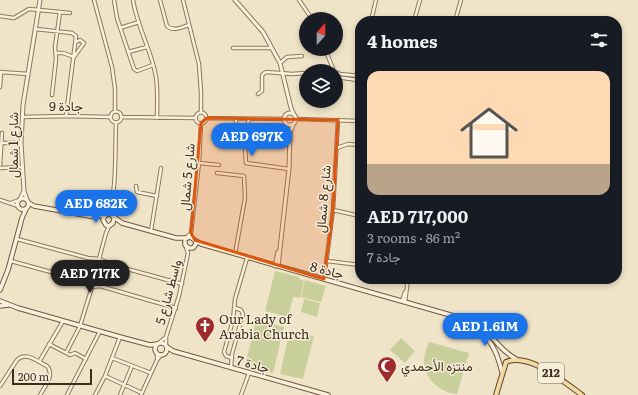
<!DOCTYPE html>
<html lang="en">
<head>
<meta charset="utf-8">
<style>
	body { margin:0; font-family:Literata,Vazirmatn,serif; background:#20242c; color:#f1f3f6; height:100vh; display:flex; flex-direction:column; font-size:15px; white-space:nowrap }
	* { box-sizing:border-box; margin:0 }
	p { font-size:13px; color:#9ea1a6 }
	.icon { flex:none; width:22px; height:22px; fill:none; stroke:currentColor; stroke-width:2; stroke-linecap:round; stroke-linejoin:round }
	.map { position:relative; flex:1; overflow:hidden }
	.details { position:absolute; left:355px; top:16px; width:267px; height:268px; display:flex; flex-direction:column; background:#171b24; border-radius:16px; box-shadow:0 2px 6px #0003 }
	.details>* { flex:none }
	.needle { width:26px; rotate:21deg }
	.controls { position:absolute; left:299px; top:12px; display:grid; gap:8px }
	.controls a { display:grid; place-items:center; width:44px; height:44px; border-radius:50%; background:#171b24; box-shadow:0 2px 6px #0003; font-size:20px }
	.scale { position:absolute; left:12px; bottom:10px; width:80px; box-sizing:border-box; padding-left:4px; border:2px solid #3d2e20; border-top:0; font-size:11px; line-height:14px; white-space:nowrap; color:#3d2e20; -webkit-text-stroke:3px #f7eed8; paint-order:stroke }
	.price { position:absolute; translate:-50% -34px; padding:0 9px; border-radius:14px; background:#1a73e8; color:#fff; font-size:13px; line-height:26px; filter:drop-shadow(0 1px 2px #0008) }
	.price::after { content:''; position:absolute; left:50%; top:24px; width:12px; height:9px; margin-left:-6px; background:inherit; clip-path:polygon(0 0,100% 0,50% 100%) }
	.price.on { background:#222; color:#fff }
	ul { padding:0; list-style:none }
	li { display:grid; align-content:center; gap:8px; height:212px; padding:0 12px }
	li span { display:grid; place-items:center; height:124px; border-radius:12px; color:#555 }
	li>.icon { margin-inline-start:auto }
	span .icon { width:72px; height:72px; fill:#fffc; stroke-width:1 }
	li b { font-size:17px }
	h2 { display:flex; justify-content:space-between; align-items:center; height:48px; padding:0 12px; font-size:17px }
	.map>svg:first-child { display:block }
	.green { fill:#c9cf9b }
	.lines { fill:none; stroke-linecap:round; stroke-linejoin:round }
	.minor-casing { stroke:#8d765c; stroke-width:4.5 }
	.tertiary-casing { stroke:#8d765c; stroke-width:5 }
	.secondary-casing { stroke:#6f573f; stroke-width:5.5 }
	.primary-casing { stroke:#5b4430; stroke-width:6 }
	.minor { stroke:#faf1dc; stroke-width:2.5 }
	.tertiary { stroke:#faf1dc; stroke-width:3 }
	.secondary { stroke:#faf1dc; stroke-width:3.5 }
	.primary { stroke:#f3d9a0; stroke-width:4 }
	.marked { fill:#df570d; fill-opacity:0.2; stroke:#df570d; stroke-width:3; stroke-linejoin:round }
	.labels { text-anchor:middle; stroke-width:3; stroke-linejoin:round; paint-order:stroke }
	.shield { fill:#f7eed8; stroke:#756857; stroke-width:1 }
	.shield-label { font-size:12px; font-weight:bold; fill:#3d2e20 }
	.street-label { font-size:13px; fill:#3d2e20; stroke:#f7eed8 }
	.poi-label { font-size:13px; fill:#3d2e20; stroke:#f7eed8; text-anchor:start }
</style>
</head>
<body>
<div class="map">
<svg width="638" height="395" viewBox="0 0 638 395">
	<rect width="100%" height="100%" fill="#f0e4c8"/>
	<path class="green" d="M275 271 299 277V279L304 281 300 298 294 297V295L288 317 265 311Z
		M305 280 326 286 321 302 301 297Z
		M304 299 320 303 317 317 301 312Z
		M256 320 284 327 273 373 245 366Z
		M290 330 314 336 303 379 280 374Z
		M401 338 415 351 405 363 390 350Z
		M429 342 469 353 457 394C441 393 424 379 424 361 424 354 427 348 429 342Z"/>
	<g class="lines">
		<defs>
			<path id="minor" d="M94 0 112 67 115 89V111
				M114 0 117 18 134 69 137 71 153 65
				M133 0C137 27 152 51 156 77 158 91 157 104 157 118
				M160 0 167 26C173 32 182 27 189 25
				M183 0 199 64 201 92V112
				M299 0 312 19
				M0 16 14 18 29 9 70 13
				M371 21 376 0
				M414 21 420 0
				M455 21 461 0
				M120 28 139 22
				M36 29 72 33 76 36 66 116
				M233 48H272
				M325 49 334 71
				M128 52 147 47
				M56 53H63L74 57
				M74 57 84 43 80 40 76 42
				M280 63 287 57 302 56
				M0 72 28 74
				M336 72 340 74 360 76
				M336 77 358 80
				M0 87 1 72
				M258 94 262 91V76L263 74 266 72 292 74 306 73
				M52 95 56 59 55 47 60 12
				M110.5 117a5.5 5.5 0 1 1 11 0a5.5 5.5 0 1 1-11 0Z
				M195.5 118a5.5 5.5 0 1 1 11 0a5.5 5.5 0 1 1-11 0Z
				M22 117 66 116 110 117
				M121 117 196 118
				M207 118 284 119
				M236 119V131L245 134
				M249 119 243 142 245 147 246 163 289 169
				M297 119 360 121
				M2 143H21
				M337 148 348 144 360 145
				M199 163 219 165
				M0 165 2 133
				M0 168 23 167
				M217 173 244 176 245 198 235 254
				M136 186 137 192 157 196
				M0 200 18 206
				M11 203 19 200
				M333 210 360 216
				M108 214C117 197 115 143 116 123
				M151 231 161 168
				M187 237 191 233 193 215 199 163 201 123
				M17 239 88 258 99 259 113 265 182 284
				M99 259 106 233 109 226
				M11 261 80 280 85 282 92 287 100 286 107 288 176 308
				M327 261 360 265
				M324 279 333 210 338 120
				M402 301 405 292
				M405 302 408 279
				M159 343 166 337
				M49 344 70 355 75 353 86 359
				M166 345V337L179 296 188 253 186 247
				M66 353 80 326 92 287
				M157 353V359
				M112 358 151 373
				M232 358 226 356 224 352 233 320 235 299 247 258
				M39 362 63 321
				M231 368 232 354 243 314 241 310 235 308
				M105 376 142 393
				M0 386 17 360C25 351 37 361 47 366 55 375 45 386 40 395
				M67 395 100 331
				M95 395 105 376 120 337
				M120 395 132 366
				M141 395 157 360 161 355
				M241 395 249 373"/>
			<path id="tertiary" d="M235 0 263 32 280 63 291 108 294 115
				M284 119a6 6 0 1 1 12 0a6 6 0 1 1-12 0Z
				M20 199 24 191
				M27 200 24 191 21 143 23 105 40 0
				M275 266 278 252
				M278 266 289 169 290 133 293 125"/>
			<path id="secondary" d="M17.5 204a5.5 5.5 0 1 1 11 0a5.5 5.5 0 1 1-11 0Z
				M29 203 34 206 95 217 105 215
				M114 218 113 223 109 226 106 225 103 220 105 215 110 214 122 223 176 238H186
				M195 240 196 244 193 248H189L185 245V239L190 237 201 244 461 318C470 321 478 325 486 332 498 342 501 351 516 359
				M0 290 8 270 22 218 26 209
				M0 301 18 308 120 337 150 345 157 344
				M0 306 8 305
				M474 325C491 341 496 348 502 372
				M155 349a6 6 0 1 1 12 0a6 6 0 1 1-12 0Z
				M167 347 173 351 328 395"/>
			<path id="primary" d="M496 395 506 362C529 352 564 382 582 395"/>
		</defs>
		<use href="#minor" class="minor-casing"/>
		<use href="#tertiary" class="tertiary-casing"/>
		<use href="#secondary" class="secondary-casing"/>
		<use href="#primary" class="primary-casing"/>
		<use href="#minor" class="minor"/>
		<use href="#tertiary" class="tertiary"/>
		<use href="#secondary" class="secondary"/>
		<use href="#primary" class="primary"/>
	</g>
	<path class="marked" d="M207 118 338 120 333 210 324 279 195 240 191 233 201 123Z"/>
	<defs>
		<symbol id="church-pin" viewBox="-11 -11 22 30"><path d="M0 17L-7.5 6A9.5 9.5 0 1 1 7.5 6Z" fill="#9e2a2b" stroke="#f7eed8"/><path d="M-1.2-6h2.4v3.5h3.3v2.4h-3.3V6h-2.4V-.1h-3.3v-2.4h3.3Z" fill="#fff"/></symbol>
		<symbol id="mosque-pin" viewBox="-11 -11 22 30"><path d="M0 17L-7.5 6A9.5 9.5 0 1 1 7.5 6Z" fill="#9e2a2b" stroke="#f7eed8"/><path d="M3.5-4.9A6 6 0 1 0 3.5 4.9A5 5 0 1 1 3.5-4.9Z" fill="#fff"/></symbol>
	</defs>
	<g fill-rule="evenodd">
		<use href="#church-pin" x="194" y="315" width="22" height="30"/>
		<use href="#mosque-pin" x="376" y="355" width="22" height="30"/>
	</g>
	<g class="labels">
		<rect class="shield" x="538" y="363" width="26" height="20" rx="3"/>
		<g class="shield-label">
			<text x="551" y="377">212</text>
		</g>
		<g class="street-label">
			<text x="66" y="111">جادة 9</text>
			<text transform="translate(13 145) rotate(-90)" y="5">شارع 1 شمال</text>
			<text transform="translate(187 177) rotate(-85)" y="5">شارع 5 شمال</text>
			<text transform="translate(323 199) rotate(-85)" y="5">شارع 8 شمال</text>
			<text transform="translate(327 270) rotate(15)" y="5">جادة 8</text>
			<text transform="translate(168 292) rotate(-75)" y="5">واسط شارع 5</text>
			<text transform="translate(253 364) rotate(15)" y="5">جادة 7</text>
		</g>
		<g class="poi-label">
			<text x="219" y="324">Our Lady of<tspan x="219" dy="15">Arabia Church</tspan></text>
			<text x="401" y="371">منتزه الأحمدي</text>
		</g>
	</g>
</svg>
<div class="controls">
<a><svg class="needle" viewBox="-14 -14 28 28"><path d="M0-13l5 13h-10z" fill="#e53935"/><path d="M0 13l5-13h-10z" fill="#9ea1a6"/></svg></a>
<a><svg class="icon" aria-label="layers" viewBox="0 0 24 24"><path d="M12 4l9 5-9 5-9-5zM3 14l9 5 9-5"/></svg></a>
</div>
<div class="scale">200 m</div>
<b class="price" style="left:252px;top:157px">AED 697K</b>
<b class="price" style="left:96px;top:224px">AED 682K</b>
<b class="price on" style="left:90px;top:294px">AED 717K</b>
<b class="price" style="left:485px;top:347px">AED 1.61M</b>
<section class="details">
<h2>4 homes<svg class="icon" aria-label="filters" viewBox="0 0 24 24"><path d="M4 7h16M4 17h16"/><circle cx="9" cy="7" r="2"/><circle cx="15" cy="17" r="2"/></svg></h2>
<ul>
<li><span style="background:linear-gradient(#ffd9b3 75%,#b9a48a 0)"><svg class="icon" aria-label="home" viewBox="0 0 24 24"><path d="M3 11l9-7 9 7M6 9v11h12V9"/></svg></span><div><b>AED 717,000</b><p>3 rooms · 86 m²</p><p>جادة 7</p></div></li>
</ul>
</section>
</div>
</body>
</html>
